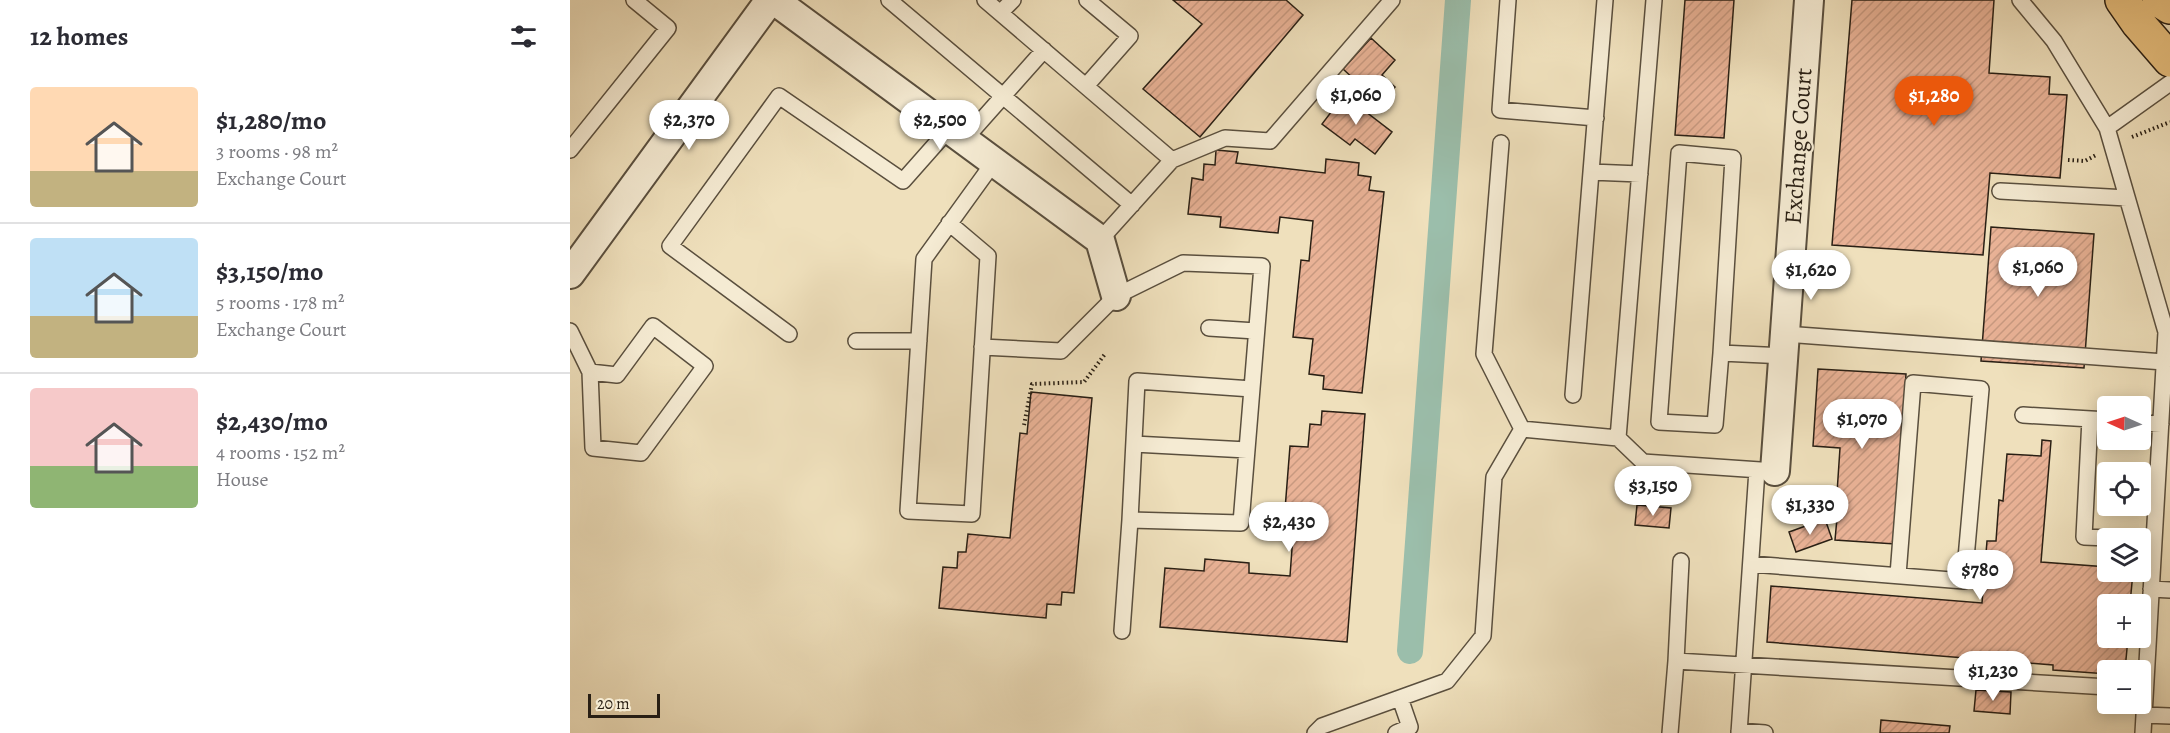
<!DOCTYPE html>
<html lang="en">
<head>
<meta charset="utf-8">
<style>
	body { margin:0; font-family:Alegreya,serif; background:#f2f2f3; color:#2b2b33; height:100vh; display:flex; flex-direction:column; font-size:22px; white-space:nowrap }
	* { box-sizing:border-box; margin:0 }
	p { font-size:20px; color:#7c7c81 }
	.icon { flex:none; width:33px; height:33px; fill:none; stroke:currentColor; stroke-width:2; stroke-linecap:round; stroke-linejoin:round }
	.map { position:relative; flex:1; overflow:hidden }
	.drawer { display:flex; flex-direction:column; background:#fff; width:570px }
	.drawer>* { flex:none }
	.needle { width:39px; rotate:273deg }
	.tools { position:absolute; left:1527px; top:396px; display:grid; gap:12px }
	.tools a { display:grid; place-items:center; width:54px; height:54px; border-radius:6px; background:#fff; box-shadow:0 3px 15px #0003; font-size:30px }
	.scale { position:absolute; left:18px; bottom:15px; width:72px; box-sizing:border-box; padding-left:6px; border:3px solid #291f14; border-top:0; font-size:16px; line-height:21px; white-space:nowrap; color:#291f14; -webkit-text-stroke:4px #f5ebd3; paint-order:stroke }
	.price { position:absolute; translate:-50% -51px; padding:0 14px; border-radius:21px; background:#fff; color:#222; font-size:20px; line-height:39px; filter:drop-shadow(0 2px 3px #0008) }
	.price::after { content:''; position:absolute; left:50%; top:36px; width:18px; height:14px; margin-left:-9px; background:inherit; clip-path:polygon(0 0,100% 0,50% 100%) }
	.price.on { background:#ea580c; color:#fff }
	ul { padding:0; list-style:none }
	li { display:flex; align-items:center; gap:18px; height:150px; padding:0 30px }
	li+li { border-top:2px solid #e1e1e2 }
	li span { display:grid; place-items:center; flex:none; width:168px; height:120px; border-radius:6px; color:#555 }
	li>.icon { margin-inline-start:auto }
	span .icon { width:72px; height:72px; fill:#fffc; stroke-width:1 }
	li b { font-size:26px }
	h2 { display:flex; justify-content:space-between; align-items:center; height:72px; padding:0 30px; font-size:26px }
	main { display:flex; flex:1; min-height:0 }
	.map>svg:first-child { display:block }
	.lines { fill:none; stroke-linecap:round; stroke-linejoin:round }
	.canal { stroke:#9bbeab; stroke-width:26 }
	.building { fill:url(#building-hatch); stroke:#291f14; stroke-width:1.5 }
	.service-casing { stroke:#5a4f3e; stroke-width:18 }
	.minor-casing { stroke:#5a4f3e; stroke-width:32 }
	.primary-casing { stroke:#291f14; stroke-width:36 }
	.path { stroke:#291f14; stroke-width:4; stroke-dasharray:1.5 3; stroke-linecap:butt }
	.service { stroke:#f5ebd3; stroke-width:15 }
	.minor { stroke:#f5ebd3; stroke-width:28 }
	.primary { stroke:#e8c07e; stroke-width:33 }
	.labels { text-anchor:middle; stroke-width:4.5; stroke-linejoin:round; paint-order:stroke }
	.street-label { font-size:24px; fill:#291f14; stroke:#f5ebd3 }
</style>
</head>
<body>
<main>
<section class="drawer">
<h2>12 homes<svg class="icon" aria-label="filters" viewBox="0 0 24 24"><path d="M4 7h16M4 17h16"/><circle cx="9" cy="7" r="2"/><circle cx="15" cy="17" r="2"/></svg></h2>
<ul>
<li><span style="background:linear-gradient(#ffd9b3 70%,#c2b280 0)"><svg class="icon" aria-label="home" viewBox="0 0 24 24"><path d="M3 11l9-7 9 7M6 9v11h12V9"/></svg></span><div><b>$1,280/mo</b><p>3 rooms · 98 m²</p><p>Exchange Court</p></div></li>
<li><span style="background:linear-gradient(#bfe0f5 65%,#c2b280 0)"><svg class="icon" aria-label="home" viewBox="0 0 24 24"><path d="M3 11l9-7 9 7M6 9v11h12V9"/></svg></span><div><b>$3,150/mo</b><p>5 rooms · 178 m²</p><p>Exchange Court</p></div></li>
<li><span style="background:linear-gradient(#f6c9c9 65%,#8fb573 0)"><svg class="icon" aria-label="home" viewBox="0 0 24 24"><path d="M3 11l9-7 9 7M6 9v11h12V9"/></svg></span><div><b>$2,430/mo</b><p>4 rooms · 152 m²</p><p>House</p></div></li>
</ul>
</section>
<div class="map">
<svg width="1600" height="733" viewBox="0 0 1600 733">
	<defs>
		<pattern id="building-hatch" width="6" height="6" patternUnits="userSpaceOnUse" patternTransform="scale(1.5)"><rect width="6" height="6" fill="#e9b296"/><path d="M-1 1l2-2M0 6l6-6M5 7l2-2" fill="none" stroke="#c89980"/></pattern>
	</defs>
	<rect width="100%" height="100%" fill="#efe0bc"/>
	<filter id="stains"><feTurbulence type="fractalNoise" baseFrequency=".00333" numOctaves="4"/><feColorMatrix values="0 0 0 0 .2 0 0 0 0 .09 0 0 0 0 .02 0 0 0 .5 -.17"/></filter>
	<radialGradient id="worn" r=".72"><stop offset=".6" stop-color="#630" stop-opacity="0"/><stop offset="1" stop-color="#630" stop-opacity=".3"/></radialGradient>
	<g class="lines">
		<path class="canal" d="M840 651 888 0"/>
	</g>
	<path class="building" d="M603 0H716L733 15 630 137 573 89 632 24Z
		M1115 0H1164L1154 138 1105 135Z
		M1282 0H1424L1419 73 1480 77 1479 94 1497 95 1490 178 1420 173 1413 255 1262 245Z
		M801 38 825 60 812 75 825 87 810 103 773 69Z
		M774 95 822 132 805 154 785 139 780 145 752 124Z
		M646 150 668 152 666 163 755 173 756 159 789 163 788 175 801 177 799 190 814 192 792 393 753 389 754 376 739 374 743 339 723 337 731 260 739 261 743 221 710 217 708 233 650 227 651 217 618 214 622 178 633 180 634 164 645 165Z
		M1421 227 1524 234 1514 368 1411 361Z
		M1248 369 1336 374 1325 544 1265 540 1267 518 1252 517 1254 492 1267 493 1270 448 1243 446Z
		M461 392 522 398 504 593 492 592 491 605 477 604 476 618 369 608 373 567 387 568 388 552H396L398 534 440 538 450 433 457 434Z
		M752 411 795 414 777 642 590 627 595 568 634 571 635 559 679 563V573L720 576 723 535H713L720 446 738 447 740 424 751 425Z
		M1472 440 1481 441 1471 562 1538 567V572H1563L1560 604H1538V638H1558L1555 670H1538V674L1483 670V665L1197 642 1201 586 1412 603 1417 541H1426L1429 500 1433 501 1437 454 1471 456Z
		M1067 505 1101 508 1099 528 1065 525Z
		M1255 519 1262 539 1226 552 1219 532Z
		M1406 690 1441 692 1440 714 1404 711Z
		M1311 720 1380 726 1379 733H1310Z"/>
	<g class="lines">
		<defs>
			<path id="service" d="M319 0 562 205
				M415 0 602 160
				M938 0 930 110 1026 118
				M1450 0 1484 41 1537 128 1596 332 1573 733
				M430 13 443 0
				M516 86 560 36 517 0
				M1537 128 1600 83
				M394 140 474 50
				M931 143 914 354 952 429
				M0 150 98 28 64 0
				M1021 172 1035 0
				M1430 191 1557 198
				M379 223 418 256 402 514 338 511 354 259 424 162
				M530 240 602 160 655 138 700 141 822 0
				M639 328 686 331
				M0 331 20 372 23 448 71 453 135 366 83 326 47 375 20 372
				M219 334 100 246 209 96 333 181 379 129
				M1215 334 1594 362
				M286 341H349
				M412 347 491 351 546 296 613 263 692 266C685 352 678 438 671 523L560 520 567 381 682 389
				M1151 353 1163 158 1109 153 1089 422 1145 425 1151 353 1213 356
				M1003 395 1021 172 1070 174
				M1453 415 1538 420
				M1520 419 1514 537 1539 538
				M1570 423 1591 424
				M1048 438 1084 0
				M564 444 677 450
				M1181 564 1394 581 1411 389 1343 383 1328 575
				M1581 589 1600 590
				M552 631 560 520
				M1106 661 1111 561
				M1574 715 1600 716
				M1169 731 1195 733
				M745 733 752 726 877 681 913 636 924 477 952 429 1048 438 1073 462 1205 471
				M826 733 840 727 830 698
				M1100 733 1106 661 1538 687
				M1169 733 1187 470"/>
			<path id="minor" d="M204 0 530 240 546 296
				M0 274 200 0
				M1205 471 1239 0"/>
			<path id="primary" d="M1552 0 1568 23 1600 60
				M1589 0 1600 7"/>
		</defs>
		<use href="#service" class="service-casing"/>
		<use href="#minor" class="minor-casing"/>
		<use href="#primary" class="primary-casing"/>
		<path class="path" d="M1562 137 1600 122
			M1498 160 1515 161 1526 155
			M454 425 462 384 514 382 535 354"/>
		<use href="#service" class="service"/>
		<use href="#minor" class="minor"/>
		<use href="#primary" class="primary"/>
	</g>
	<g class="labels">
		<g class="street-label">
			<text transform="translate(1228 146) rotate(-86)" y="8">Exchange Court</text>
		</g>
	</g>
	<rect width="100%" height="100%" filter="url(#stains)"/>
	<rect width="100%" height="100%" fill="url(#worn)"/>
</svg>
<div class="tools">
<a><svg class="needle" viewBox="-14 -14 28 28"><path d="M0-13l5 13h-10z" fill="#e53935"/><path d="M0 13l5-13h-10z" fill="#7c7c81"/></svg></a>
<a><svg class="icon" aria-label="locate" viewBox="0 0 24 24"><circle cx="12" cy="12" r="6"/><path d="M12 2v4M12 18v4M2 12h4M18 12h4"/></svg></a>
<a><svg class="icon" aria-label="layers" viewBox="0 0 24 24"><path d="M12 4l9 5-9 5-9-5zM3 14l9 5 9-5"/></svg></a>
<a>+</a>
<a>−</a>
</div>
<div class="scale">20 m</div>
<b class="price" style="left:786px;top:126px">$1,060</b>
<b class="price on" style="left:1364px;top:127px">$1,280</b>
<b class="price" style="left:119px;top:151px">$2,370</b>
<b class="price" style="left:370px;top:151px">$2,500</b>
<b class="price" style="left:1468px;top:298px">$1,060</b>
<b class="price" style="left:1241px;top:301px">$1,620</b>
<b class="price" style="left:1292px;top:450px">$1,070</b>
<b class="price" style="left:1083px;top:517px">$3,150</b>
<b class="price" style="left:1240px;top:536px">$1,330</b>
<b class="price" style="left:719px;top:553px">$2,430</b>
<b class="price" style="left:1410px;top:601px">$780</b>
<b class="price" style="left:1423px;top:702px">$1,230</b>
</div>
</main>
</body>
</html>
